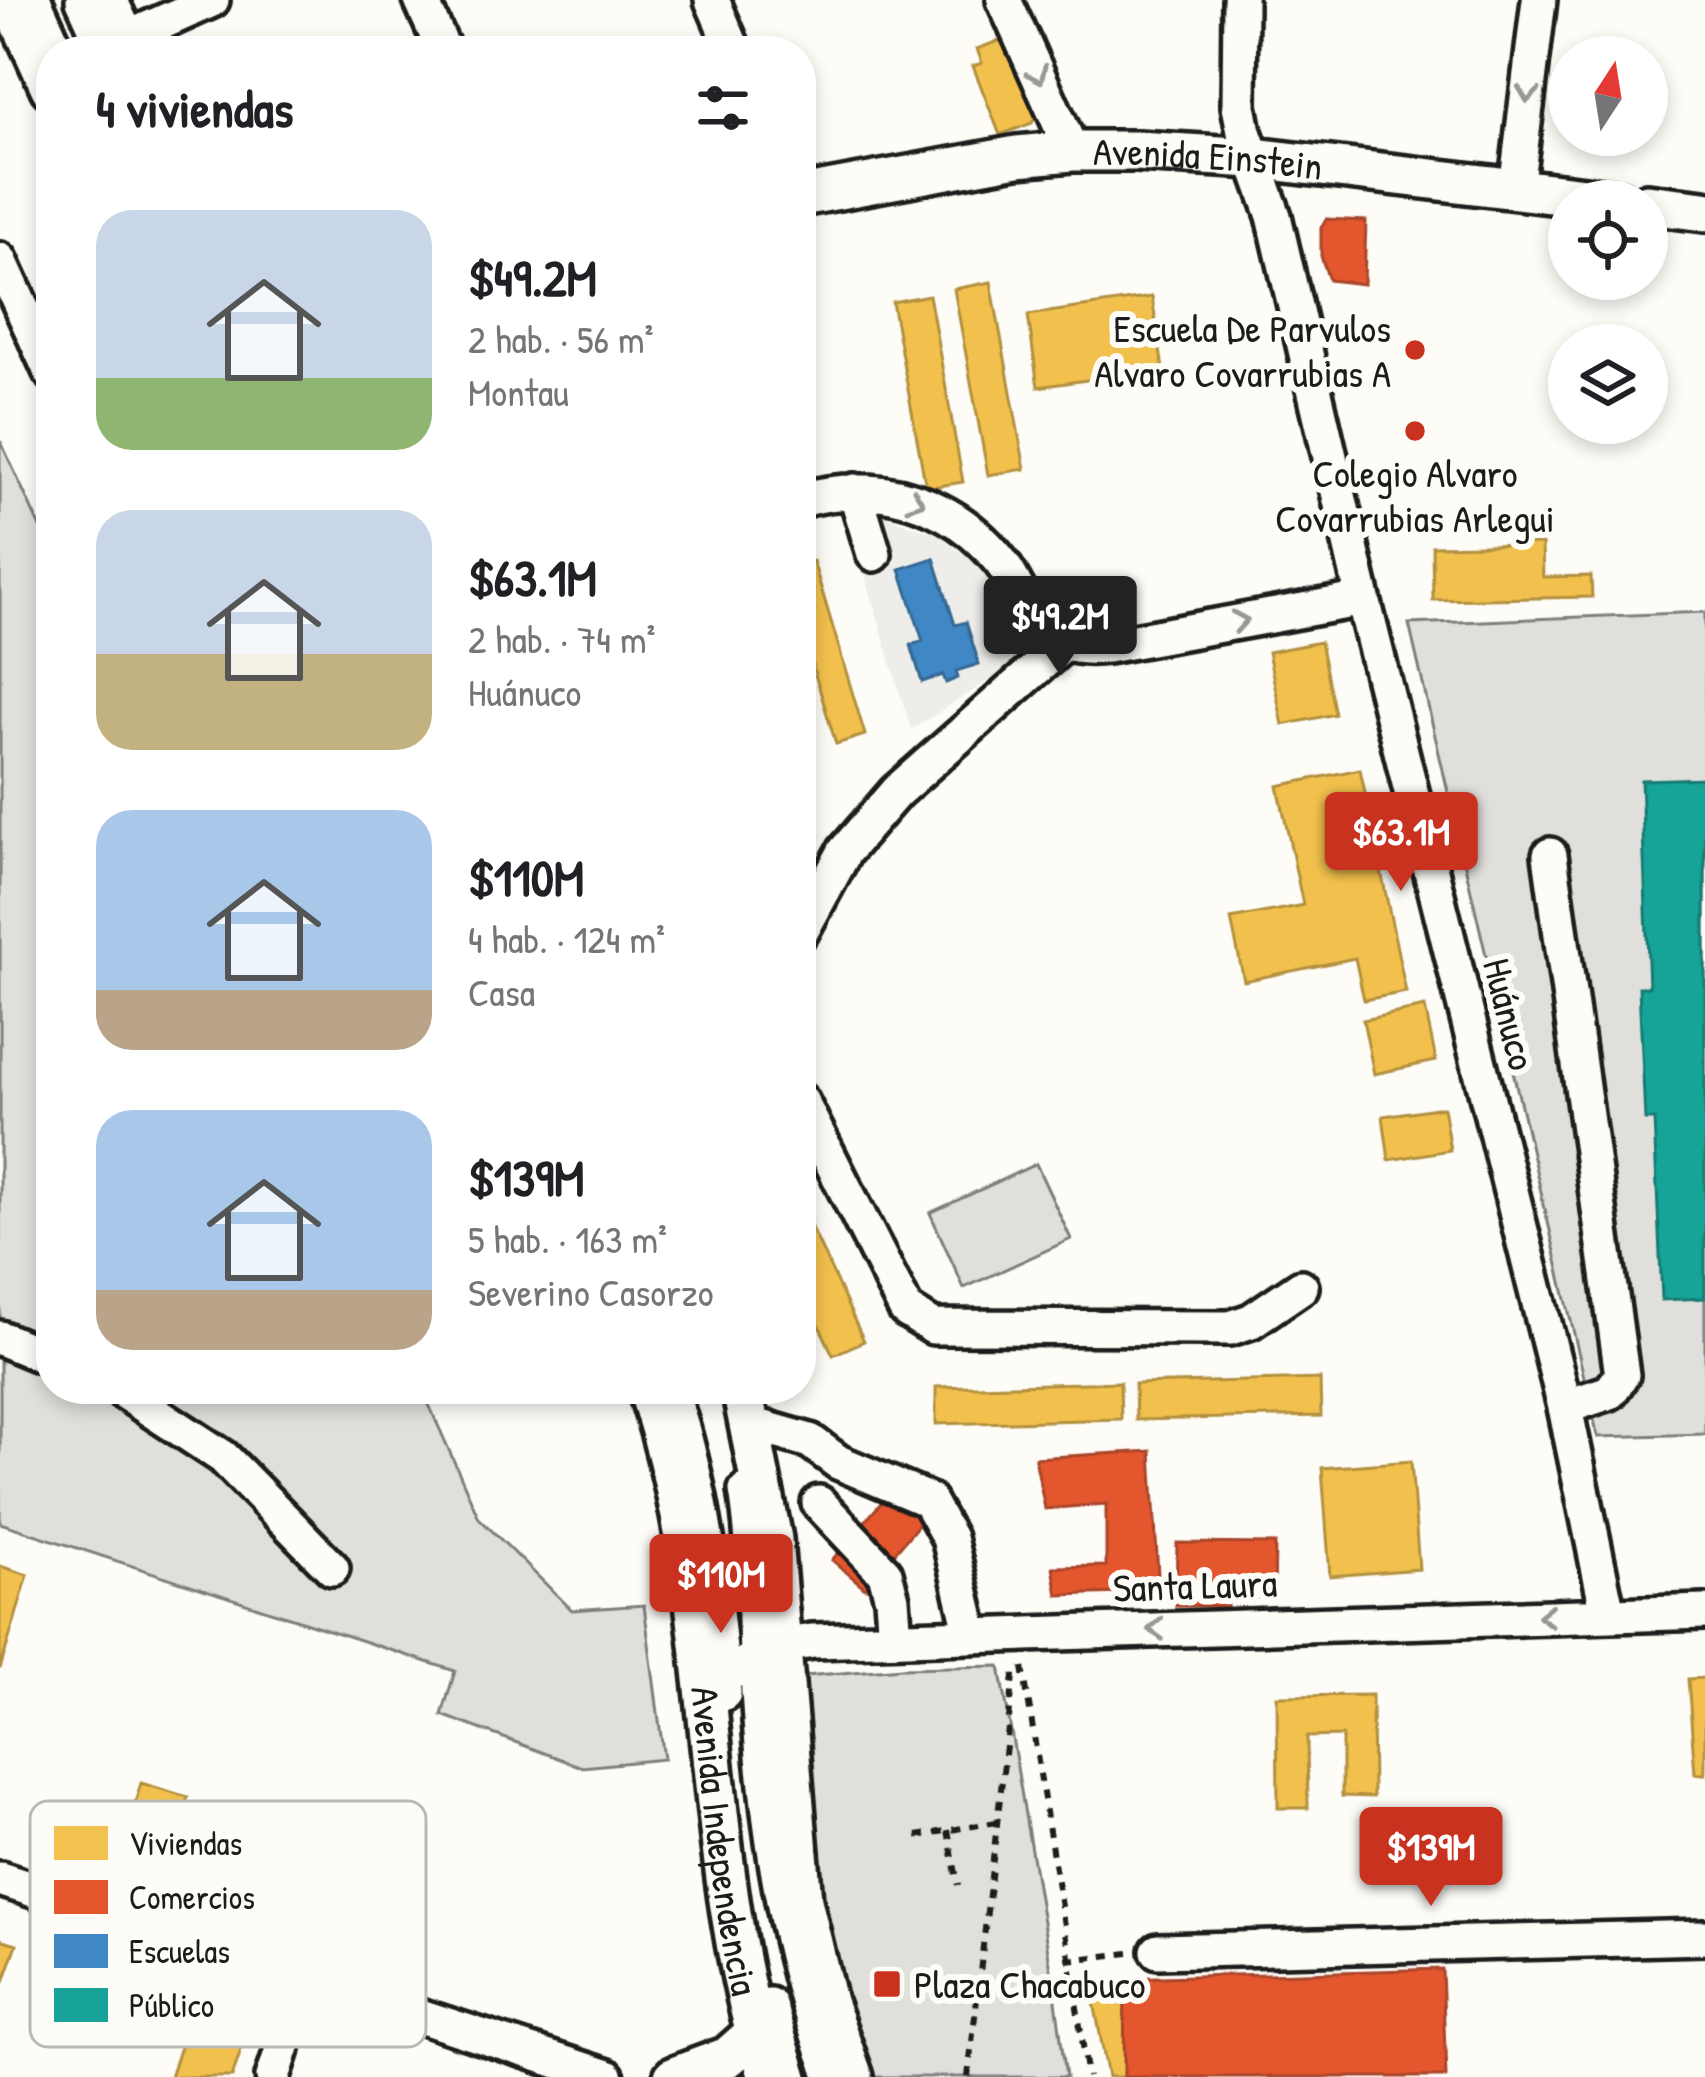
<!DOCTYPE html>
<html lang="es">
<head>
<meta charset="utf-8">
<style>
	body { margin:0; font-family:"Patrick Hand",sans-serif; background:#f6f6f6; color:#202124; height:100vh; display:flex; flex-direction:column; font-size:45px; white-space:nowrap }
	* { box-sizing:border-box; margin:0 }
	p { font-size:39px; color:#757577 }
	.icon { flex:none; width:66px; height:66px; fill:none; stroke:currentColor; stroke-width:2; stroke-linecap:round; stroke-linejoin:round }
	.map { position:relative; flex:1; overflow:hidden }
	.side { position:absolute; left:36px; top:36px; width:780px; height:1368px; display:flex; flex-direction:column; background:#fff; border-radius:48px; box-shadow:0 6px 18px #0003 }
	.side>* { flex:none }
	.needle { width:78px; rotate:12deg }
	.controls { position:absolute; left:1548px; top:36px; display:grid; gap:24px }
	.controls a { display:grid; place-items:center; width:120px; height:120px; border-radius:50%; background:#fff; box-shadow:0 6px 18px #0003; font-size:60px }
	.price { position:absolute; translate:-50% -102px; padding:0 27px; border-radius:12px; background:#c8321e; color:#fff; font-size:39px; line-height:78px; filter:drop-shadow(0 3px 6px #0008) }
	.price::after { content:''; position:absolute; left:50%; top:72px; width:36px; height:27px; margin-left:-18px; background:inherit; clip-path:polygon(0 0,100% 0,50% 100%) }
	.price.current { background:#222; color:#fff }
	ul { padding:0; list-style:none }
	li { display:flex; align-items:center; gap:36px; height:300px; padding:0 60px }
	li span { display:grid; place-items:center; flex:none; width:336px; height:240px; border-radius:36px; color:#555 }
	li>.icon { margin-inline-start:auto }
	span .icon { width:144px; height:144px; fill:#fffc; stroke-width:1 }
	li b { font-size:51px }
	h2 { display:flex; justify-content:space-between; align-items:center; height:144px; padding:0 60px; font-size:51px }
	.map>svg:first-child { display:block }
	.built { fill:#eeede9 }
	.green { fill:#e0dfdb; stroke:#7e7e7c; stroke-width:3 }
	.homes { fill:#f2c14e; stroke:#b2903f; stroke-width:3 }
	.shops { fill:#e4572e; stroke:#a84529; stroke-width:3 }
	.schools { fill:#3f88c5; stroke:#346892; stroke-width:3 }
	.public { fill:#17a398; stroke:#187a73; stroke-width:3 }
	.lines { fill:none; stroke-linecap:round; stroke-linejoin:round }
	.minor-casing { stroke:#1c1c1c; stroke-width:42 }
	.major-casing { stroke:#1c1c1c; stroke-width:48 }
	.path { stroke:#1c1c1c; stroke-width:6; stroke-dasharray:9 9; stroke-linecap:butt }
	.minor { stroke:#fdfcf7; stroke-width:33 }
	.major { stroke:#fdfcf7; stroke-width:39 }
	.oneway { stroke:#989794 }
	.poi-dot { fill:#c8321e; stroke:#fdfcf7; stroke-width:4.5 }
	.labels { text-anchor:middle; stroke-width:12; stroke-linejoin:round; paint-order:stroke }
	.street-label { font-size:39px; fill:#1c1c1c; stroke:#fdfcf7 }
	.poi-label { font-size:39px; fill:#1c1c1c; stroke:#fdfcf7; text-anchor:end }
	.key { fill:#fdfcf7; stroke:#bab9b5; stroke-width:3 }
	.key-label { font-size:33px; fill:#1c1c1c }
</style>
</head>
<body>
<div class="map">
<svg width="1705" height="2077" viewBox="0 0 1705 2077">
	<rect width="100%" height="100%" fill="#fdfcf7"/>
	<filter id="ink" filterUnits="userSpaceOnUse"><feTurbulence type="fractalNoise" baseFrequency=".00833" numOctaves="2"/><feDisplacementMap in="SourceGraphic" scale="24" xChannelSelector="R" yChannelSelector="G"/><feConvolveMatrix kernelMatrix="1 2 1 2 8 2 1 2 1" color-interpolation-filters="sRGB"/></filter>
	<g filter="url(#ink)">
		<path class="built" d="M846 511 883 515 937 534 970 558 993 582 1023 629 1013 665 911 730Z"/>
		<path class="green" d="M0 440 51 551V1389H422L479 1518 572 1610 644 1605 664 1759 582 1767 442 1715 455 1671 0 1523Z
			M1705 612V1434L1598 1437 1409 624Z
			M1036 1164 1071 1239 964 1288 930 1213Z
			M1000 1666 1055 1993 1066 2077H875C816 1948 811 1815 805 1676L902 1668Z"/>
		<path class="homes" d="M1012 36 1040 110 1032 123 1000 135 973 66 982 63 977 49Z
			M991 282 1025 469 988 475 954 289Z
			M929 295 963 482 926 488 892 302Z
			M1152 297 1163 369 1038 387 1028 315Z
			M801 421 812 462 801 465Z
			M1542 544 1543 577 1591 576 1592 597 1433 600 1432 546Z
			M813 561 865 735 836 744 801 628V564Z
			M1320 642 1335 714 1283 725 1268 652Z
			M1360 769 1406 992 1364 1000 1355 958 1244 981 1231 919 1303 905 1278 786Z
			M1425 1007 1436 1061 1374 1074 1363 1020Z
			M1443 1107 1450 1150 1389 1160 1383 1116Z
			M801 1205 864 1341 833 1355 801 1287Z
			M1320 1379 1321 1416 1136 1420 1135 1384Z
			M1120 1382 1121 1419 936 1424V1387Z
			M1411 1461 1419 1569 1330 1576 1322 1468Z
			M0 1566 28 1575 0 1669Z
			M1705 1678V1774H1695L1688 1679Z
			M1372 1695 1373 1797 1342 1796V1736L1307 1737 1308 1808H1278L1277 1696Z
			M141 1783 188 1797 166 1874 118 1861Z
			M0 1939 17 1944 0 1993Z
			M1125 1978 1124 2077H1108L1091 1986H1105V1980Z
			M196 1998 252 2017 232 2077H170Z"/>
		<path class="shops" d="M1326 219 1366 221 1364 284 1329 280 1321 256V228Z
			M1151 1451 1159 1592 1058 1595 1053 1567 1106 1566V1504L1045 1509 1035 1458Z
			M893 1489 925 1517 865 1588 832 1560Z
			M1177 1543 1275 1544 1274 1598 1227 1597V1606H1176Z
			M1442 1969 1446 2077H1124L1125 1978Z"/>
		<path class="schools" d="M934 558 955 625 966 622 979 664 956 671 958 678 946 683 943 675 922 682 911 645 923 641 900 569Z"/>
		<path class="public" d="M1705 778V1298L1662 1300 1654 1120H1645L1639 987H1649L1641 780Z"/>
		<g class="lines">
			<defs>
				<path id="minor" d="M34 0 57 51
					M83 0 106 51
					M421 0 444 51
					M712 0 734 51
					M1004 0 1072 151
					M1240 0 1239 106 1244 132 1274 216 1363 599 1565 1407 1608 1614
					M125 39 212 0
					M1516 189 1539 0
					M0 260 51 372
					M855 491 874 554
					M801 500C876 479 951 499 1001 562 1017 583 1026 614 1046 632 1063 647 1085 649 1107 646L1363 599
					M1550 855 1622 1375 1610 1392 1565 1407
					M801 932 845 851 896 792 1065 643
					M801 1101 906 1310 933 1327 1230 1328 1251 1321 1301 1287
					M0 1338 51 1359
					M119 1389 223 1457 332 1568
					M670 1389C704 1488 715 1590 724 1693
					M751 1424 810 1441 838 1462 928 1500 949 1538 972 1635
					M746 1490C755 1544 754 1600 756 1655 763 1800 780 1940 833 2077
					M819 1503 885 1573 892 1599 895 1638
					M706 1696C737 1663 767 1646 813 1641L1705 1612
					M0 1879 607 2077
					M1158 1951 1705 1937
					M769 2005 791 2077
					M273 2077 305 1979"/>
				<g id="major">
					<path d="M11 0 51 88"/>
					<path d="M107 0 131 51"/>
					<path id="s1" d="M801 196 1017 156 1072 151H1137L1254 158 1619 201"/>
					<path d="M1647 204 1705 211"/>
					<path id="s2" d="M648 1389C724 1612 696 1853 769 2077"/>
					<path d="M742 1389 772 1539 802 1901 826 2002 853 2077"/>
					<path d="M674 2077 728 2057 755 2033"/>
				</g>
			</defs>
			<use href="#minor" class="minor-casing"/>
			<use href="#major" class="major-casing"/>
			<path class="path" d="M1023 1667 1088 2077
				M948 1830 958 1885
				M917 1836 996 1822
				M1067 1960 1129 1953
				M968 2077 1015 1667"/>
			<use href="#minor" class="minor"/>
			<use href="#major" class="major"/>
		</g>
		<defs><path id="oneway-chevron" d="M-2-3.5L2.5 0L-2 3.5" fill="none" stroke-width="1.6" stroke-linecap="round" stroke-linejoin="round" transform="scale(3)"/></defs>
		<g class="oneway">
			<use href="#oneway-chevron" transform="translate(1038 75) rotate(66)"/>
			<use href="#oneway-chevron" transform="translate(1528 94) rotate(97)"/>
			<use href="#oneway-chevron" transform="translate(916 501) rotate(19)"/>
			<use href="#oneway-chevron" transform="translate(1240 621) rotate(-10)"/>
			<use href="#oneway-chevron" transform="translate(1546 1616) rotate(178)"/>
			<use href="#oneway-chevron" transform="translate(1156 1629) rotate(178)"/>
		</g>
	</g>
	<g class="poi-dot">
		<circle cx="1415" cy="350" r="12"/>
		<circle cx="1415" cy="431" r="12"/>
		<rect x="872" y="1969" width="30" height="30" rx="6"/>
	</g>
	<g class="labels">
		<g class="street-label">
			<text dy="14" stroke="none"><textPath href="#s1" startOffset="411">Avenida Einstein</textPath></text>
			<text transform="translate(1510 1014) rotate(76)" y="14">Huánuco</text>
			<text transform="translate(1195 1585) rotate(-2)" y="14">Santa Laura</text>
			<text dy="14" stroke="none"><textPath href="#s2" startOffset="459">Avenida Independencia</textPath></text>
		</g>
		<g class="poi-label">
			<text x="1391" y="342">Escuela De Parvulos<tspan x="1391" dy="45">Alvaro Covarrubias A</tspan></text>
			<text x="1415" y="487" text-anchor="middle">Colegio Alvaro<tspan x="1415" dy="45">Covarrubias Arlegui</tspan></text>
			<text x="914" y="1998" text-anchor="start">Plaza Chacabuco</text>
		</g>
	</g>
	<rect x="30" y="1801" width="396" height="246" rx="18" class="key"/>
	<rect x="54" y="1826" width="54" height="34" fill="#f2c14e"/>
	<rect x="54" y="1880" width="54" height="34" fill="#e4572e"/>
	<rect x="54" y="1934" width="54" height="34" fill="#3f88c5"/>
	<rect x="54" y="1988" width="54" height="34" fill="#17a398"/>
	<g class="key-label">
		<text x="129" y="1855">Viviendas</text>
		<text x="129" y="1909">Comercios</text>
		<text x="129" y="1963">Escuelas</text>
		<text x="129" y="2017">Público</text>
	</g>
</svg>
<div class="controls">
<a><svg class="needle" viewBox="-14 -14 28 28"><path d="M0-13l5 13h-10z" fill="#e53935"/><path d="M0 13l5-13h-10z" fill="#757577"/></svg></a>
<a><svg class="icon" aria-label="locate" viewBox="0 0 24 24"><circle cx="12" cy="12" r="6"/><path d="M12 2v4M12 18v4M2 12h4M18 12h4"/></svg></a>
<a><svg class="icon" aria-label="layers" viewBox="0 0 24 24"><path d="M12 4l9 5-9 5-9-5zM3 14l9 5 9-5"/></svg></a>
</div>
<b class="price current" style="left:1060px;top:678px">$49.2M</b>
<b class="price" style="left:1401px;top:894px">$63.1M</b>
<b class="price" style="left:721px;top:1636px">$110M</b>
<b class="price" style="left:1431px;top:1909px">$139M</b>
<section class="side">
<h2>4 viviendas<svg class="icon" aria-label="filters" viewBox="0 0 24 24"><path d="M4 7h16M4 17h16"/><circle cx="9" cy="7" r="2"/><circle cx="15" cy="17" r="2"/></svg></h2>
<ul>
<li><span style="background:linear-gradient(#c9d6e8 70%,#8fb573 0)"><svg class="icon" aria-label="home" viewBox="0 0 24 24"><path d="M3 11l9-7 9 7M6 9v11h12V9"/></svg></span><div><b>$49.2M</b><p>2 hab. · 56 m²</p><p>Montau</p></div></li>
<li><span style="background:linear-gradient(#c9d6e8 60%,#c2b280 0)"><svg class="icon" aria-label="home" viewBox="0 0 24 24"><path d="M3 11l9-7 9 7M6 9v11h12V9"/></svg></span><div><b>$63.1M</b><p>2 hab. · 74 m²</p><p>Huánuco</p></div></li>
<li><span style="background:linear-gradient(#a9c7e8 75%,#b9a48a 0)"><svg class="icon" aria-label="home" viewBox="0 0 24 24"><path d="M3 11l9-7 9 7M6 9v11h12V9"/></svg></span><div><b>$110M</b><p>4 hab. · 124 m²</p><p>Casa</p></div></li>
<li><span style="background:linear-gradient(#a9c7e8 75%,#b9a48a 0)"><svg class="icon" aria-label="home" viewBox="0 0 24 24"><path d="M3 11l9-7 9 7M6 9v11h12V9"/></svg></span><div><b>$139M</b><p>5 hab. · 163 m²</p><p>Severino Casorzo</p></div></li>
</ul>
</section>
</div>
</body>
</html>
